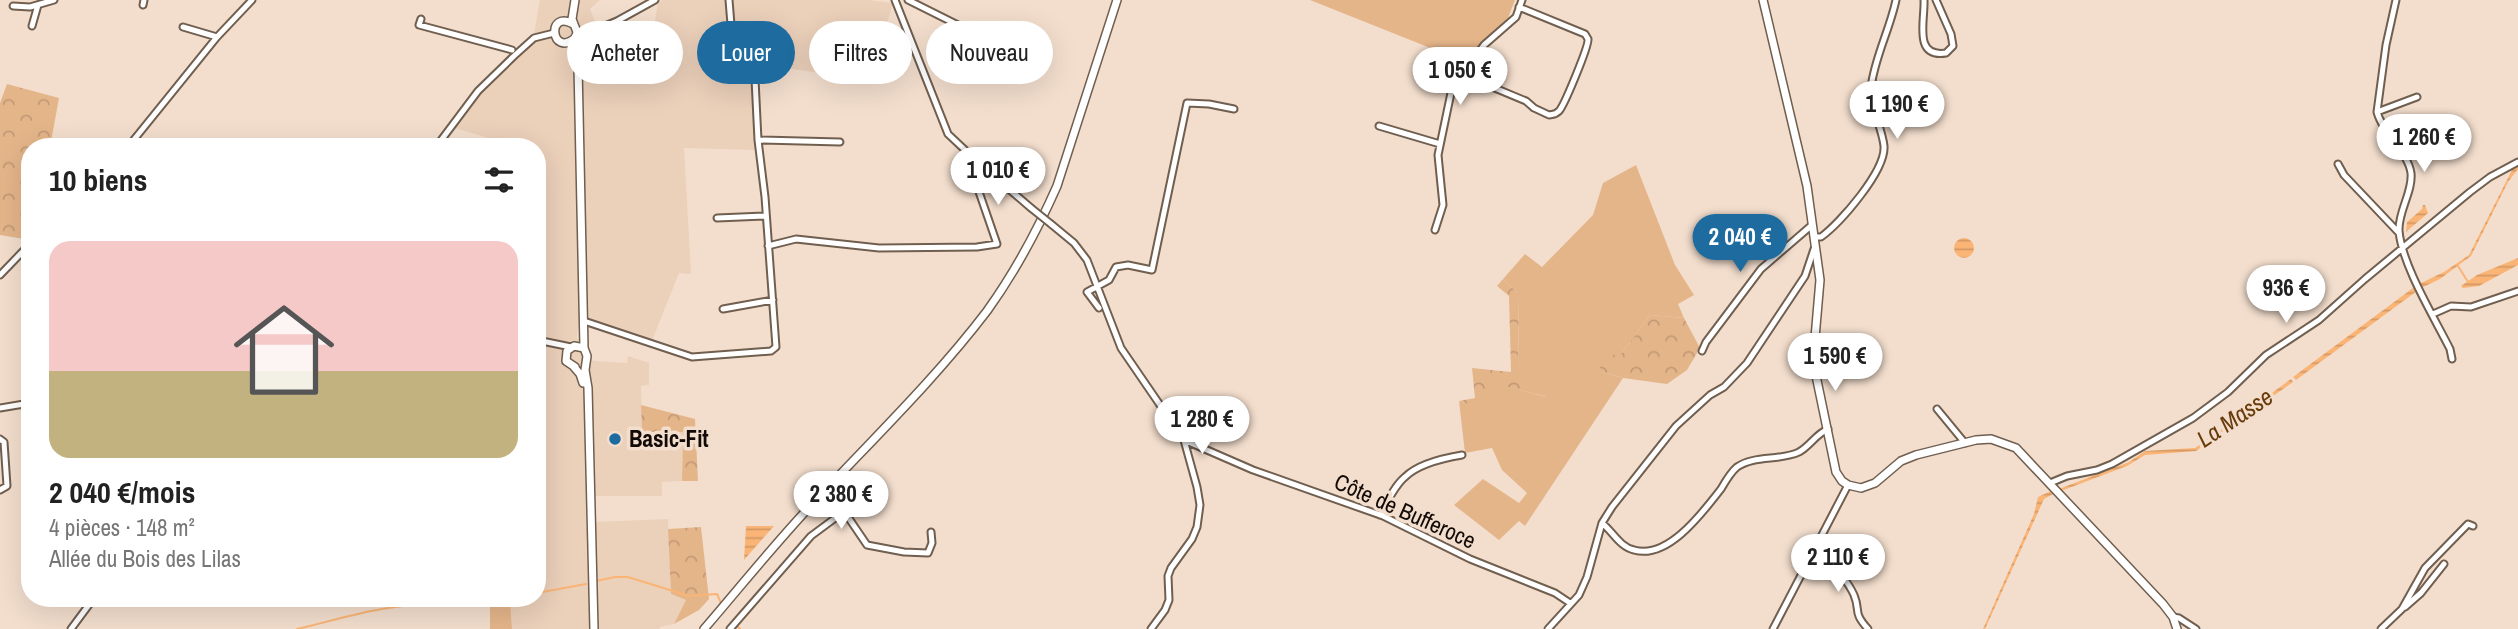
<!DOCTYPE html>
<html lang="fr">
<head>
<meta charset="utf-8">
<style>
	body { margin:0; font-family:"Archivo Narrow",sans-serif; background:#f2f2f2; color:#222; height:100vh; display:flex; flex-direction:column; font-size:26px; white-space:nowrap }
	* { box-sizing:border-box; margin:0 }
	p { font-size:23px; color:#767676 }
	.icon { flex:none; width:38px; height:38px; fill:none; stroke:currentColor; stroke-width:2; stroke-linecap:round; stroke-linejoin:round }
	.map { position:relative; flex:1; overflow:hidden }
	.drawer { position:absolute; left:21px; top:138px; width:525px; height:469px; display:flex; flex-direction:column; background:#fff; border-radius:28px; box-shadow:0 7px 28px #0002 }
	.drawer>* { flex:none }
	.top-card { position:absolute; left:567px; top:21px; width:665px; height:63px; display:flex; gap:14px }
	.price { position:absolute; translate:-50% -60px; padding:0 16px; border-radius:24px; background:#fff; color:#222; font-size:23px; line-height:46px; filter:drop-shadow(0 2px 4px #0008) }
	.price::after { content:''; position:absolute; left:50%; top:42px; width:21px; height:16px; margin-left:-10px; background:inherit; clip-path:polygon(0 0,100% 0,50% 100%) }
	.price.active { background:#1e6c9f; color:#fff }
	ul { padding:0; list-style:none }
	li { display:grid; align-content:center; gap:14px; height:371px; padding:0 28px }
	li+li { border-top:2px solid #e0e0e0 }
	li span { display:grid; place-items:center; height:217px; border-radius:21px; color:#555 }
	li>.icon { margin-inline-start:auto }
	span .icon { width:126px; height:126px; fill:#fffc; stroke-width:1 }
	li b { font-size:30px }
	h2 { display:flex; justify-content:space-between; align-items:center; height:84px; padding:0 28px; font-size:30px }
	.tag { padding:0 24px; border-radius:32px; background:#fff; box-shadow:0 7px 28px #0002; font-size:24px; line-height:63px }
	.tag.active { background:#1e6c9f; color:#fff }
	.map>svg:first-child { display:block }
	.built { fill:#ebd0ba }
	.green { fill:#e5b58a }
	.forest { fill:url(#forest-crowns) }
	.water { fill:url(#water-rules) }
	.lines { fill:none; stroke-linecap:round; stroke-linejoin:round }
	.stream { stroke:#fab475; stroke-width:2 }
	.minor-casing { stroke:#705e4f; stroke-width:9 }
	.major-casing { stroke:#705e4f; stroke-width:10 }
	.minor { stroke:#fff; stroke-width:5 }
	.major { stroke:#fff; stroke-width:7 }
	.minor-bridge-casing { stroke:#705e4f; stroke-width:9; stroke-linecap:butt }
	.minor-bridge { stroke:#fff; stroke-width:5 }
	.poi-dot { fill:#1e6c9f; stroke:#f3decd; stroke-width:2.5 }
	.labels { text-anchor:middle; stroke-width:7; stroke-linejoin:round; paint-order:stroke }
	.poi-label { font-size:23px; font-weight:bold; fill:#110a06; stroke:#f3decd; text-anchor:start }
	.street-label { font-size:23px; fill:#110a06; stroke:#f3decd }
	.water-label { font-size:24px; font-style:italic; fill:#683b0a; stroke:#f3decd }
</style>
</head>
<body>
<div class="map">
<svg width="2518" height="629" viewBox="0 0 2518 629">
	<defs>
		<pattern id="forest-crowns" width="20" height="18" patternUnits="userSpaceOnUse" patternTransform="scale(1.75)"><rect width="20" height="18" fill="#e5b58a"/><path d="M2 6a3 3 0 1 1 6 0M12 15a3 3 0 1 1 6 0" fill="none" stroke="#c39a76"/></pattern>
		<pattern id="water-rules" width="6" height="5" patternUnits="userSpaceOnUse" patternTransform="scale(1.75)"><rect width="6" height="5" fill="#fab475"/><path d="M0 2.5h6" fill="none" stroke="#d59964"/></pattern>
	</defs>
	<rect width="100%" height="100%" fill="#f3decd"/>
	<path class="built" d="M540 0H600L590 9 600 32 617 26 624 50 651 49 658 1 664 0H869L893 3 870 83 828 74 750 63 756 150 684 148 691 274 679 273 651 343 579 316 577 338 593 361 627 363 628 356 649 363V385L641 386 642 432H683L682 481 662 482V496H594V522L668 519 671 594 686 600 674 624 660 627V629H512L510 599 537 598V147H517L455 128 484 90 532 45Z"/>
	<path class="green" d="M1310 0H1515L1508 18 1463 61Z
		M1636 165 1675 265 1694 295 1678 304 1684 318 1650 315 1622 353 1602 372 1623 378 1525 526 1519 521 1499 540 1454 505 1483 479 1519 503 1527 493 1502 470 1492 448 1465 453 1459 401 1487 410 1484 380 1546 397 1518 364 1519 294 1503 279 1525 254 1542 267 1593 215 1603 183Z
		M501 598 510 599 512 629H490V601Z"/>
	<path class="forest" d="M7 84 59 98 50 147H30V240L0 235V103Z
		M1503 279 1519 294 1518 364 1547 397 1485 381 1488 411 1459 401 1475 398 1472 368 1511 372 1509 296 1497 286Z
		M1650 315 1684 318 1700 348 1687 370 1667 384 1623 378 1602 372 1596 359 1622 353Z
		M641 405 695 419 698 481H682L683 432H642Z
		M701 527 709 599 699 610 674 624 686 600 671 594 668 529Z"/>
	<path class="water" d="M2518 165V169L2508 182 2471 256 2440 279 2421 288V283L2444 272 2469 255 2513 168Z
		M2423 205H2425L2428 213 2406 232 2407 222 2422 209Z
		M1954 248a10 10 0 1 1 20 0a10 10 0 1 1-20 0Z
		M2518 258V265L2479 286 2463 288 2461 286 2477 275Z
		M2417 285V291L2296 380 2293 377Z
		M2291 379 2293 382 2196 451 2145 455 2127 466 2061 491 2059 489 2129 462 2145 451 2195 448Z
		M2053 490 2055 493 2044 499 1985 629H1983L2034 514 2038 497Z
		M746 526H774L744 560Z"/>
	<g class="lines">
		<path class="stream" d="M2458 266 2468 282
			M596 581 615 577H628L689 596 717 594 721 603
			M537 593 586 584
			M737 626 740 629
			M297 629C336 620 376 607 416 605 447 603 478 603 509 598"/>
		<defs>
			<path id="minor" d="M895 0 948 134 982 166 1031 208
				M908 0 958 25
				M1924 0C1925 21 1913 58 1946 53L1953 46 1951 34 1936 0
				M2396 0 2386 45 2377 112C2383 134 2408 152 2411 173 2413 192 2398 211 2399 231 2402 265 2434 317 2450 349L2452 359
				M143 5 144 0
				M13 6 30 7 54 0
				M421 19 419 25 512 50
				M32 26 38 5
				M183 27 217 37
				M576 38 617 21 655 0
				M1461 74 1526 101 1534 108 1549 115C1554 114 1555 115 1559 111 1564 106 1589 46 1588 39L1585 34 1519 7
				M2377 112 2417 97
				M1379 126 1440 144
				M758 140 840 142
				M128 147 217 37 252 0
				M436 147 478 91 514 56 534 38 554 33
				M2338 164 2344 175 2399 233
				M717 218 766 216
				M1051 224 1074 243 1087 260 1121 348 1184 440 1197 487 1200 505 1197 527 1192 539 1171 568 1168 576 1169 600 1165 610 1151 629
				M1435 230 1443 205 1438 155 1452 88 1484 45 1516 17 1522 0
				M1815 237H1821C1840 223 1886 171 1884 146 1882 127 1870 108 1871 88 1874 59 1890 29 1896 0
				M768 246 796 239 879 248 977 247 997 244 977 186 976 176 982 166
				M0 275 30 244
				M1099 308 1087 292 1109 280 1116 267 1128 265 1152 270 1187 103 1209 104 1234 109
				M723 309 773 300
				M2433 314 2451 306 2471 307 2518 291
				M584 321 692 357 771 351 776 347 765 197 758 140 755 79 748 58 732 37 729 0
				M537 340 571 347
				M1702 351 1706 342 1761 269 1812 225
				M0 408 30 403
				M1937 409 1965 443
				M0 439 4 442 7 486 0 490
				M1184 440 1253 470 1383 516 1470 559 1555 593 1570 603
				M2050 483 2067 476 2097 470 2112 464 2193 418 2228 392 2266 355 2319 320 2365 279 2470 192 2490 177 2518 162
				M1380 515C1387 503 1394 486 1405 477 1418 464 1444 458 1462 455
				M1602 523C1613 532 1620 547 1634 550 1668 560 1703 512 1721 489 1725 482 1731 472 1737 467 1754 455 1780 461 1799 452 1810 446 1816 434 1828 429
				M1816 547C1829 562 1846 577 1854 595 1861 612 1852 611 1868 629
				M2405 607 2421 593 2444 564
				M2173 617 2179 618 2196 629
				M71 629 94 598
				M730 629 811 536 838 516 848 517 867 545 904 552 928 553 932 543 931 532
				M1548 629 1579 595 1587 577 1602 523 1612 507 1676 426 1710 395 1724 387 1747 363 1805 276 1814 249
				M1773 629 1848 485
				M2381 629 2402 609 2425 568 2468 524 2473 526"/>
			<path id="major" d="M575 0 572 19 577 32 574 43 578 66 584 348 587 356 585 370 588 388 594 629
				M1763 0 1807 186 1820 280 1813 361 1836 472 1842 481 1848 485 1861 488 1875 483 1901 461 1916 455 1976 440 1991 439 2016 448 2163 604 2173 617 2177 629
				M573 24C546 9 551 58 575 38
				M574 367 580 374 583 383
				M575 367 566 361 567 351 574 346 584 348
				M704 629C741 586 777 541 816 500 874 438 936 378 987 311 1015 272 1038 229 1057 186L1117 0"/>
		</defs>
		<use href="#minor" class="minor-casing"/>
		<use href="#major" class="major-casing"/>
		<use href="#minor" class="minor"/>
		<use href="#major" class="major"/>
		<defs>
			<path id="minor-bridge" d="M1031 208 1051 224"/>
		</defs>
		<use href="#minor-bridge" class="minor-bridge-casing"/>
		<use href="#minor-bridge" class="minor-bridge"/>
	</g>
	<circle class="poi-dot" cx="615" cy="439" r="7"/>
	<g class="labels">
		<g class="poi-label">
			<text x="629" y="447">Basic-Fit</text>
		</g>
		<g class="street-label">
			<text transform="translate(1405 511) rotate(24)" y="8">Côte de Bufferoce</text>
		</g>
		<g class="water-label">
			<text transform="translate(2235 418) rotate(-34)" y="8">La Masse</text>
		</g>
	</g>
</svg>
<b class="price" style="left:1460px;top:107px">1 050 €</b>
<b class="price" style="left:1897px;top:141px">1 190 €</b>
<b class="price" style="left:2424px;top:174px">1 260 €</b>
<b class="price" style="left:998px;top:207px">1 010 €</b>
<b class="price active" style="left:1740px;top:274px">2 040 €</b>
<b class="price" style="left:2286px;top:325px">936 €</b>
<b class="price" style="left:1835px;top:393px">1 590 €</b>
<b class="price" style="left:1202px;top:456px">1 280 €</b>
<b class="price" style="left:841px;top:531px">2 380 €</b>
<b class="price" style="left:1838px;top:594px">2 110 €</b>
<div class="top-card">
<a class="tag">Acheter</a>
<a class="tag active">Louer</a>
<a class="tag">Filtres</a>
<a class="tag">Nouveau</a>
</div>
<section class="drawer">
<h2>10 biens<svg class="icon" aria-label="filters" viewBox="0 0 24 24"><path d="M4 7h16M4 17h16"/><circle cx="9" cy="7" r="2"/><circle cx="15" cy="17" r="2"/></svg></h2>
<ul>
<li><span style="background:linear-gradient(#f6c9c9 60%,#c2b280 0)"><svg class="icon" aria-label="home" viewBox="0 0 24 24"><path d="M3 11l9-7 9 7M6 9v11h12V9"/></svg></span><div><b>2 040 €/mois</b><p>4 pièces · 148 m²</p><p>Allée du Bois des Lilas</p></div></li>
</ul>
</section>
</div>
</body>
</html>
